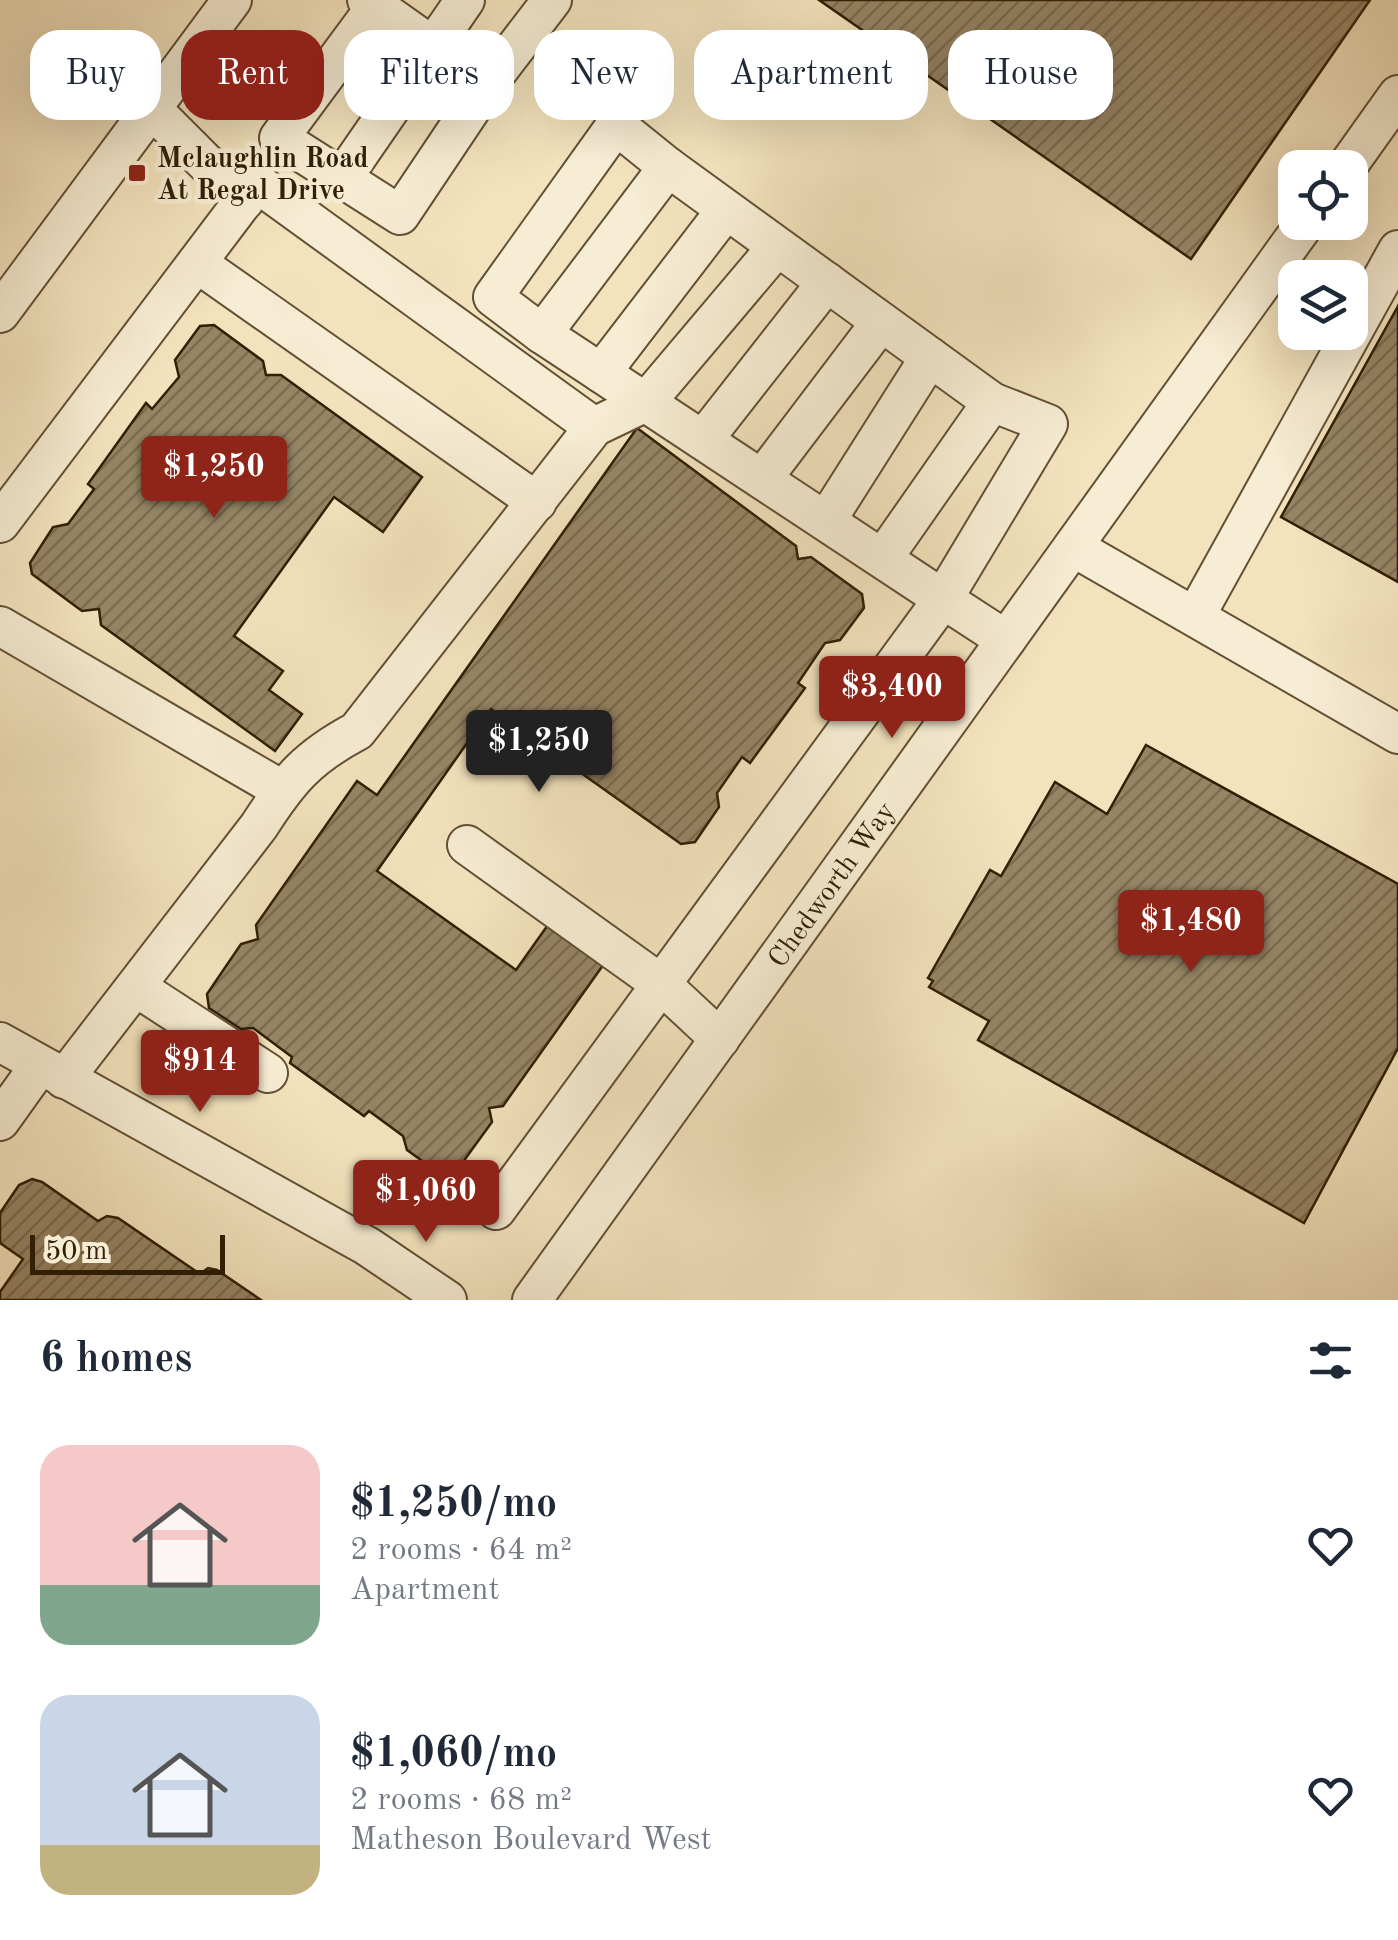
<!DOCTYPE html>
<html lang="en">
<head>
<meta charset="utf-8">
<style>
	body { margin:0; font-family:"Old Standard TT",serif; background:#f6f6f7; color:#1f2937; height:100vh; display:flex; flex-direction:column; font-size:38px; white-space:nowrap }
	* { box-sizing:border-box; margin:0 }
	p { font-size:32px; color:#747a83 }
	.icon { flex:none; width:55px; height:55px; fill:none; stroke:currentColor; stroke-width:2; stroke-linecap:round; stroke-linejoin:round }
	.map { position:relative; height:1300px; overflow:hidden }
	.details { display:flex; flex-direction:column; background:#fff; flex:1 }
	.details>* { flex:none }
	.guide { position:absolute; left:30px; top:30px; width:1340px; height:90px; display:flex; gap:20px }
	.tools { position:absolute; left:1278px; top:150px; display:grid; gap:20px }
	.tools a { display:grid; place-items:center; width:90px; height:90px; border-radius:20px; background:#fff; box-shadow:0 10px 40px #0002; font-size:50px }
	.scale { position:absolute; left:30px; bottom:25px; width:195px; box-sizing:border-box; padding-left:10px; border:5px solid #321f06; border-top:0; font-size:28px; line-height:35px; white-space:nowrap; color:#321f06; -webkit-text-stroke:8px #f7edd4; paint-order:stroke }
	.price { position:absolute; translate:-50% -85px; padding:0 22px; border-radius:10px; background:#8f2418; color:#fff; font-size:32px; line-height:65px; filter:drop-shadow(0 2px 5px #0008) }
	.price::after { content:''; position:absolute; left:50%; top:60px; width:30px; height:22px; margin-left:-15px; background:inherit; clip-path:polygon(0 0,100% 0,50% 100%) }
	.price.on { background:#222; color:#fff }
	ul { padding:0; list-style:none }
	li { display:flex; align-items:center; gap:30px; height:250px; padding:0 40px }
	li span { display:grid; place-items:center; flex:none; width:280px; height:200px; border-radius:30px; color:#555 }
	li>.icon { margin-inline-start:auto }
	span .icon { width:120px; height:120px; fill:#fffc; stroke-width:1 }
	li b { font-size:42px }
	h2 { display:flex; justify-content:space-between; align-items:center; height:120px; padding:0 40px; font-size:42px }
	.tag { padding:0 35px; border-radius:30px; background:#fff; box-shadow:0 10px 40px #0002; font-size:35px; line-height:90px }
	.tag.on { background:#8f2418; color:#fff }
	.map>svg:first-child { display:block }
	.building { fill:url(#building-hatch); stroke:#321f06; stroke-width:2.5 }
	.lines { fill:none; stroke-linecap:round; stroke-linejoin:round }
	.minor-casing { stroke:#625034; stroke-width:42 }
	.minor { stroke:#f7edd4; stroke-width:38 }
	.poi-dot { fill:#8f2418; stroke:#f7edd4; stroke-width:4 }
	.labels { text-anchor:middle; stroke-width:9; stroke-linejoin:round; paint-order:stroke }
	.poi-label { font-size:28px; font-weight:bold; fill:#321f06; stroke:#f7edd4; text-anchor:start }
	.street-label { font-size:28px; fill:#321f06; stroke:#f7edd4 }
</style>
</head>
<body>
<div class="map">
<svg width="1398" height="1300" viewBox="0 0 1398 1300">
	<defs>
		<pattern id="building-hatch" width="6" height="6" patternUnits="userSpaceOnUse" patternTransform="scale(2.5)"><rect width="6" height="6" fill="#968565"/><path d="M-1 1l2-2M0 6l6-6M5 7l2-2" fill="none" stroke="#7b6c51"/></pattern>
	</defs>
	<rect width="100%" height="100%" fill="#f3e3bd"/>
	<filter id="stains"><feTurbulence type="fractalNoise" baseFrequency=".002" numOctaves="4"/><feColorMatrix values="0 0 0 0 .2 0 0 0 0 .09 0 0 0 0 .02 0 0 0 .5 -.17"/></filter>
	<radialGradient id="worn" r=".72"><stop offset=".6" stop-color="#630" stop-opacity="0"/><stop offset="1" stop-color="#630" stop-opacity=".3"/></radialGradient>
	<path class="building" d="M819 0H1370L1191 259Z
		M1398 306V582L1281 517Z
		M214 325 263 361 266 375H281L422 477 383 532 334 497 234 636 283 671 269 690 302 714 275 751 101 625 99 609 82 611 32 574 30 563 53 527 68 524 94 489 88 484 146 403 152 409 179 377 175 360 200 326Z
		M637 428 796 546 798 559 811 557 862 594 864 608 840 640 825 643 798 683 805 688 750 763 742 757 717 793 719 807 695 842 681 844 491 709 377 871 516 970 550 922 606 961 503 1106 489 1108 492 1122 455 1173 443 1176 407 1150 403 1136 369 1111 364 1116 290 1063 292 1057 253 1028 241 1029 209 1008 207 994 241 944 258 939 256 925 357 781 377 795Z
		M1146 745 1398 884V1048L1304 1223 978 1040 989 1021 929 987 933 981 928 978 990 870 1001 876 1055 782 1107 814Z
		M32 1179 42 1182 98 1221 107 1216 118 1218 200 1274 208 1268 217 1270 261 1300H0V1292L23 1259 0 1243V1213L19 1185Z"/>
	<g class="lines">
		<defs>
			<g id="minor">
				<path d="M367 0 487 85"/>
				<path d="M381 0 279 138 400 215 487 85 552 0"/>
				<path d="M150 107 244 201"/>
				<path d="M1346 168 1398 95"/>
				<path d="M341 180 465 0"/>
				<path d="M197 263 537 502"/>
				<path d="M0 313 232 0"/>
				<path d="M542 334 668 167"/>
				<path d="M601 373 726 210"/>
				<path d="M703 440 827 282"/>
				<path d="M762 479 881 322"/>
				<path d="M826 521 930 357"/>
				<path d="M0 523 257 183 594 427"/>
				<path d="M1073 547 1398 734"/>
				<path d="M883 558 992 402"/>
				<path d="M1196 615 1398 250"/>
				<path d="M0 626 282 790"/>
				<path d="M467 845 661 984 720 1039"/>
				<path d="M136 987 268 1073"/>
				<path d="M0 1042 367 1246 447 1300"/>
				<path d="M64 1079 259 826C289 779 308 757 357 731L594 427 646 402 777 247"/>
				<path d="M0 1121 40 1065"/>
				<path d="M496 1210 943 599 1048 424 992 402 668 167 616 125 493 297 542 334 943 599 1006 640"/>
				<path id="s1" d="M532 1300 1306 222"/>
			</g>
		</defs>
		<use href="#minor" class="minor-casing"/>
		<use href="#minor" class="minor"/>
	</g>
	<rect class="poi-dot" x="127" y="163" width="20" height="20" rx="5"/>
	<g class="labels">
		<g class="poi-label">
			<text x="157" y="167">Mclaughlin Road<tspan x="157" dy="32">At Regal Drive</tspan></text>
		</g>
		<g class="street-label">
			<text dy="10" stroke="none"><textPath href="#s1" startOffset="512">Chedworth Way</textPath></text>
		</g>
	</g>
	<rect width="100%" height="100%" filter="url(#stains)"/>
	<rect width="100%" height="100%" fill="url(#worn)"/>
</svg>
<div class="tools">
<a><svg class="icon" aria-label="locate" viewBox="0 0 24 24"><circle cx="12" cy="12" r="6"/><path d="M12 2v4M12 18v4M2 12h4M18 12h4"/></svg></a>
<a><svg class="icon" aria-label="layers" viewBox="0 0 24 24"><path d="M12 4l9 5-9 5-9-5zM3 14l9 5 9-5"/></svg></a>
</div>
<div class="scale">50 m</div>
<b class="price" style="left:214px;top:521px">$1,250</b>
<b class="price" style="left:892px;top:741px">$3,400</b>
<b class="price on" style="left:539px;top:795px">$1,250</b>
<b class="price" style="left:1191px;top:975px">$1,480</b>
<b class="price" style="left:200px;top:1115px">$914</b>
<b class="price" style="left:426px;top:1245px">$1,060</b>
<div class="guide">
<a class="tag">Buy</a>
<a class="tag on">Rent</a>
<a class="tag">Filters</a>
<a class="tag">New</a>
<a class="tag">Apartment</a>
<a class="tag">House</a>
</div>
</div>
<section class="details">
<h2>6 homes<svg class="icon" aria-label="filters" viewBox="0 0 24 24"><path d="M4 7h16M4 17h16"/><circle cx="9" cy="7" r="2"/><circle cx="15" cy="17" r="2"/></svg></h2>
<ul>
<li><span style="background:linear-gradient(#f6c9c9 70%,#7fa58c 0)"><svg class="icon" aria-label="home" viewBox="0 0 24 24"><path d="M3 11l9-7 9 7M6 9v11h12V9"/></svg></span><div><b>$1,250/mo</b><p>2 rooms · 64 m²</p><p>Apartment</p></div><svg class="icon" aria-label="heart" viewBox="0 0 24 24"><path d="M12 20l-8-8c-3-5 5-10 8-4 3-6 11-1 8 4z"/></svg></li>
<li><span style="background:linear-gradient(#c9d6e8 75%,#c2b280 0)"><svg class="icon" aria-label="home" viewBox="0 0 24 24"><path d="M3 11l9-7 9 7M6 9v11h12V9"/></svg></span><div><b>$1,060/mo</b><p>2 rooms · 68 m²</p><p>Matheson Boulevard West</p></div><svg class="icon" aria-label="heart" viewBox="0 0 24 24"><path d="M12 20l-8-8c-3-5 5-10 8-4 3-6 11-1 8 4z"/></svg></li>
</ul>
</section>
</body>
</html>
